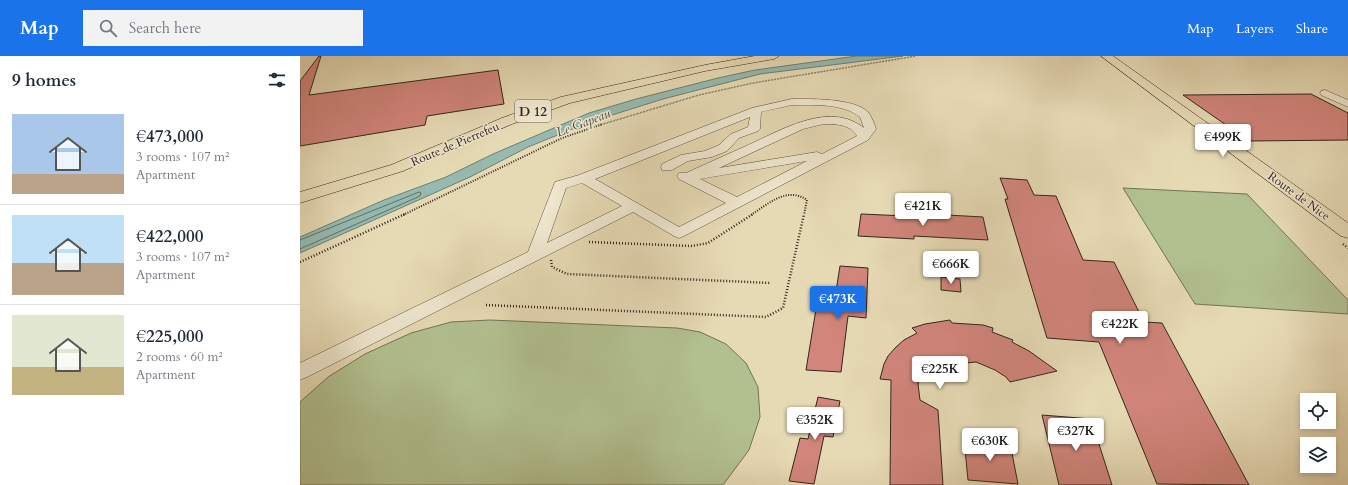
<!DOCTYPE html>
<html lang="en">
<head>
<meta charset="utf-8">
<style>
	body { margin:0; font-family:Cardo,serif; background:#f2f2f3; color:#1f2937; height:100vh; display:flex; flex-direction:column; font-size:15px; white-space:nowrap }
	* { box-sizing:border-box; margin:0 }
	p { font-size:13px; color:#747a83 }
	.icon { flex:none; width:22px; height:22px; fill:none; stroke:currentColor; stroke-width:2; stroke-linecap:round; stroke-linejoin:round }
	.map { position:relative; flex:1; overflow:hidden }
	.drawer { display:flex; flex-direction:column; background:#fff; width:300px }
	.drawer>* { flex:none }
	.controls { position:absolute; left:1000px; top:337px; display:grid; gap:8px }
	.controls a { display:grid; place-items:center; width:36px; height:36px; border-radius:0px; background:#fff; box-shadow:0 2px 6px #0003; font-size:20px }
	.price { position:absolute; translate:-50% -34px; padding:0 9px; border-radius:4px; background:#fff; color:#222; font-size:13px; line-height:26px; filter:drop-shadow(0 1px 2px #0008) }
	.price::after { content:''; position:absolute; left:50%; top:24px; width:12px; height:9px; margin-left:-6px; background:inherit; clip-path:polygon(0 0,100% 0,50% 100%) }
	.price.current { background:#1a73e8; color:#fff }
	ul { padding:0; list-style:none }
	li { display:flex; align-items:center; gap:12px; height:100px; padding:0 12px }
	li+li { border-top:1px solid #e0e1e3 }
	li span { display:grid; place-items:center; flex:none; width:112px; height:80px; border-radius:0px; color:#555 }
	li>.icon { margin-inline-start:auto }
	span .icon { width:48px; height:48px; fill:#fffc; stroke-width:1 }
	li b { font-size:17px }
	h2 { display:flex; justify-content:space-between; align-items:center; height:48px; padding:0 12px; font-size:17px }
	header { display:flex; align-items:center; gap:24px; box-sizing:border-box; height:56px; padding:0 20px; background:#1a73e8; color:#fff }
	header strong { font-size:19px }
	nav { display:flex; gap:22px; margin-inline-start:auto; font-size:14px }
	.search { width:280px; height:36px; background:#f2f2f3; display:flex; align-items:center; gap:10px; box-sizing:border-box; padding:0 14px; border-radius:0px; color:#747a83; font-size:15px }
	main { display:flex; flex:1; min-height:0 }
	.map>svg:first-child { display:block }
	.green { fill:#b2c090; stroke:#727356 }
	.water { fill:#96bab0; stroke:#6e7f75 }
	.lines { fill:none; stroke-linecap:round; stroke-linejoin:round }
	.shore { stroke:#647066; stroke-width:1 }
	.building { fill:#d1857b; stroke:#32261d }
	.minor-casing { stroke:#5f5343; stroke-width:1 }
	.major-casing { stroke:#32261d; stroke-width:1 }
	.path-far2 { stroke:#32261d; stroke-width:1.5; stroke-dasharray:0.5 1; stroke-linecap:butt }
	.path-far1 { stroke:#32261d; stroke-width:2; stroke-dasharray:1 1.5; stroke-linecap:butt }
	.path { stroke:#32261d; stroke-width:2.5; stroke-dasharray:1 2; stroke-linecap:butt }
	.minor { fill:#efe7cf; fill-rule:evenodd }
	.major { fill:#e6dab5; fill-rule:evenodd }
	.labels { text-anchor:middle; stroke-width:3; stroke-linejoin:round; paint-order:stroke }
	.far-street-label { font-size:12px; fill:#32261d; stroke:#efe7cf }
	.shield { fill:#efe7cf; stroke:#6b6052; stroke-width:1 }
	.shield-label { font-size:13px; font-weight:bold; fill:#32261d }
	.far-water-label { font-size:13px; font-style:italic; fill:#4b4b42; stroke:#efe7cf }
</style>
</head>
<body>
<header>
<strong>Map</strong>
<div class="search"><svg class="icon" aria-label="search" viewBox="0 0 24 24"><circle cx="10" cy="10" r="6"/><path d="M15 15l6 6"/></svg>Search here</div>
<nav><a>Map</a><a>Layers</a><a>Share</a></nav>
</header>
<main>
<section class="drawer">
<h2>9 homes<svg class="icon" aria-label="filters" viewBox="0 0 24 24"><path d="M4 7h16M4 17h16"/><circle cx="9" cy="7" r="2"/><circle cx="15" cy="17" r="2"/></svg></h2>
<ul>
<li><span style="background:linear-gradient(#a9c7e8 75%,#b9a48a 0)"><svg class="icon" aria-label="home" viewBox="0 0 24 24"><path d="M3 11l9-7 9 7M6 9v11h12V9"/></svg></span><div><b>€473,000</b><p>3 rooms · 107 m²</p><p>Apartment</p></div></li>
<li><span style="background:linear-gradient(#bfe0f5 60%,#b9a48a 0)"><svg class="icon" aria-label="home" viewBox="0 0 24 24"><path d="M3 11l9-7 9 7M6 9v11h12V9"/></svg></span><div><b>€422,000</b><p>3 rooms · 107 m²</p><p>Apartment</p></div></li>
<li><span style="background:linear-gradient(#dfe7d0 65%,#c2b280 0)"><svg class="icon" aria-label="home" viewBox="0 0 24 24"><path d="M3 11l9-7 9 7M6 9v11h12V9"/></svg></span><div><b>€225,000</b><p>2 rooms · 60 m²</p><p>Apartment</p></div></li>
</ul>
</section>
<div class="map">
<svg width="1048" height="429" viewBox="0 0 1048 429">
	<rect width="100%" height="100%" fill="#e6dab5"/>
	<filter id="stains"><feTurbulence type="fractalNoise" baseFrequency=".005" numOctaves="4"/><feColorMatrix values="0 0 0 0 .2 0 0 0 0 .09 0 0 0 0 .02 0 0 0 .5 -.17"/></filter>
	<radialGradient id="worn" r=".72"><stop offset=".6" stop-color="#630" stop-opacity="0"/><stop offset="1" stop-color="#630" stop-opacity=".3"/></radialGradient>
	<path class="green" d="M823 132 947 138 1048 244V258L895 248Z
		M190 264 377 272 400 276 426 288 446 307 458 331 460 361 449 394 423 429H0V346L28 321 65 298 111 277 151 266Z"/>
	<path class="water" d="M557 0H603L460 18 363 43 290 66 228 91 170 121 0 197V181L84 144 146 121 193 98 289 57 336 43 418 22 455 14Z"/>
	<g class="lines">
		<path class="shore" d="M0 184 119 136 121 137 120 140 0 193"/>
	</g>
	<path class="building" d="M19 0H21L9 39 198 14 204 48 127 60 125 69 0 90V25Z
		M1011 38 1048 57V84L949 85 883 39Z
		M700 122 727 124 734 139 756 140 783 204 814 206 844 266 862 267 949 429 857 428 799 286 747 282 705 143H708Z
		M561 158 629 161V158L683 161 688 184 614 180V183L558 180Z
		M540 210 568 212 566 262 548 260 541 316 506 314 516 253 533 254Z
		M641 221 660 223 661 236 641 234Z
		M650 264 652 267 683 269 693 272 692 276 713 284 712 286 729 295 757 315 710 326 706 321 695 314 676 306 656 308 649 311 642 317 624 308 618 328 620 344 638 354 643 429H590L591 324 580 323 584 308 588 300 596 291 604 284 617 277 612 272 625 268Z
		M518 341 540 345 533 381 524 380 514 428 489 425 500 382 508 383Z
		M742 359 791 363 812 429H759Z
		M664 383 710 387 718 428 668 424Z"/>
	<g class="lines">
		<defs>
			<path id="minor" d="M1025 34 1048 44V51L1021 39 1020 37 1021 35Z
				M492 43C511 43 554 42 568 56 572 61 574 67 576 73L568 84 384 180 379 182 374 180 333 156 7 321 0 324V307L228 196 255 126 279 119 452 52ZM492 49C513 49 543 47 560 61L564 72C529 44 480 75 446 90 426 99 406 108 386 117H379L377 120 379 123 426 147 379 171 295 123 450 61 448 71 431 78 419 89 405 95 381 99 362 108 361 111 362 114H372L388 105 412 101 427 95 439 82 458 75 460 73 461 56ZM524 68C536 68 550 68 557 80L522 98 517 96 419 112 503 73ZM507 105 437 141 400 123ZM282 127 322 150 247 187 266 132Z"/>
			<path id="major" d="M455 0H479L474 3 405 15 270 47 212 68 103 115 0 147V136L91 109 202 62 261 41 405 9Z
				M801 0H813L1048 167V182L1041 180Z"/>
		</defs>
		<use href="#minor" class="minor-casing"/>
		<use href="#major" class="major-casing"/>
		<path class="path-far2" d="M300 69 399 39 453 27 616 0"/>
		<path class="path-far1" d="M103 159 262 82 303 68
			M451 159C468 148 487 130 507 144L504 159"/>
		<path class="path" d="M289 186 392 190 408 187 453 158
			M1043 188 1048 192
			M251 204 252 211 267 218 471 227
			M0 206 105 158
			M186 249 466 261 483 252 504 158"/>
		<use href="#minor" class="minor"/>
		<use href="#major" class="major"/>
	</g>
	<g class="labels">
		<g class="far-street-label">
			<text transform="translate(155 88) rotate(-23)" y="4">Route de Pierrefeu</text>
			<text transform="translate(999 140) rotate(36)" y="4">Route de Nice</text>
		</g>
		<rect class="shield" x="215" y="44" width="36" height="22" rx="3"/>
		<g class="shield-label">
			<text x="233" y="60">D 12</text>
		</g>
		<g class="far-water-label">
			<text transform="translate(283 66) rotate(-21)" y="5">Le Gapeau</text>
		</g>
	</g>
	<rect width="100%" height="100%" filter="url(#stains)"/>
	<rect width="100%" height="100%" fill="url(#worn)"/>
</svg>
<div class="controls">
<a><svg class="icon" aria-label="locate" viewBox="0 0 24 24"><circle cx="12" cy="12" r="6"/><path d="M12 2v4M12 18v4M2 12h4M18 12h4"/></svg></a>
<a><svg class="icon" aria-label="layers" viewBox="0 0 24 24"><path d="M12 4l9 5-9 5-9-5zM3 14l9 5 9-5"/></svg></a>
</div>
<b class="price" style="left:923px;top:102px">€499K</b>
<b class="price" style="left:623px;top:171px">€421K</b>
<b class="price" style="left:651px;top:229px">€666K</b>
<b class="price current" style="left:538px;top:264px">€473K</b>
<b class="price" style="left:820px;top:289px">€422K</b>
<b class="price" style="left:640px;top:334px">€225K</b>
<b class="price" style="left:515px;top:385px">€352K</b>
<b class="price" style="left:776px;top:396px">€327K</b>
<b class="price" style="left:690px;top:406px">€630K</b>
</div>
</main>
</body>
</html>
